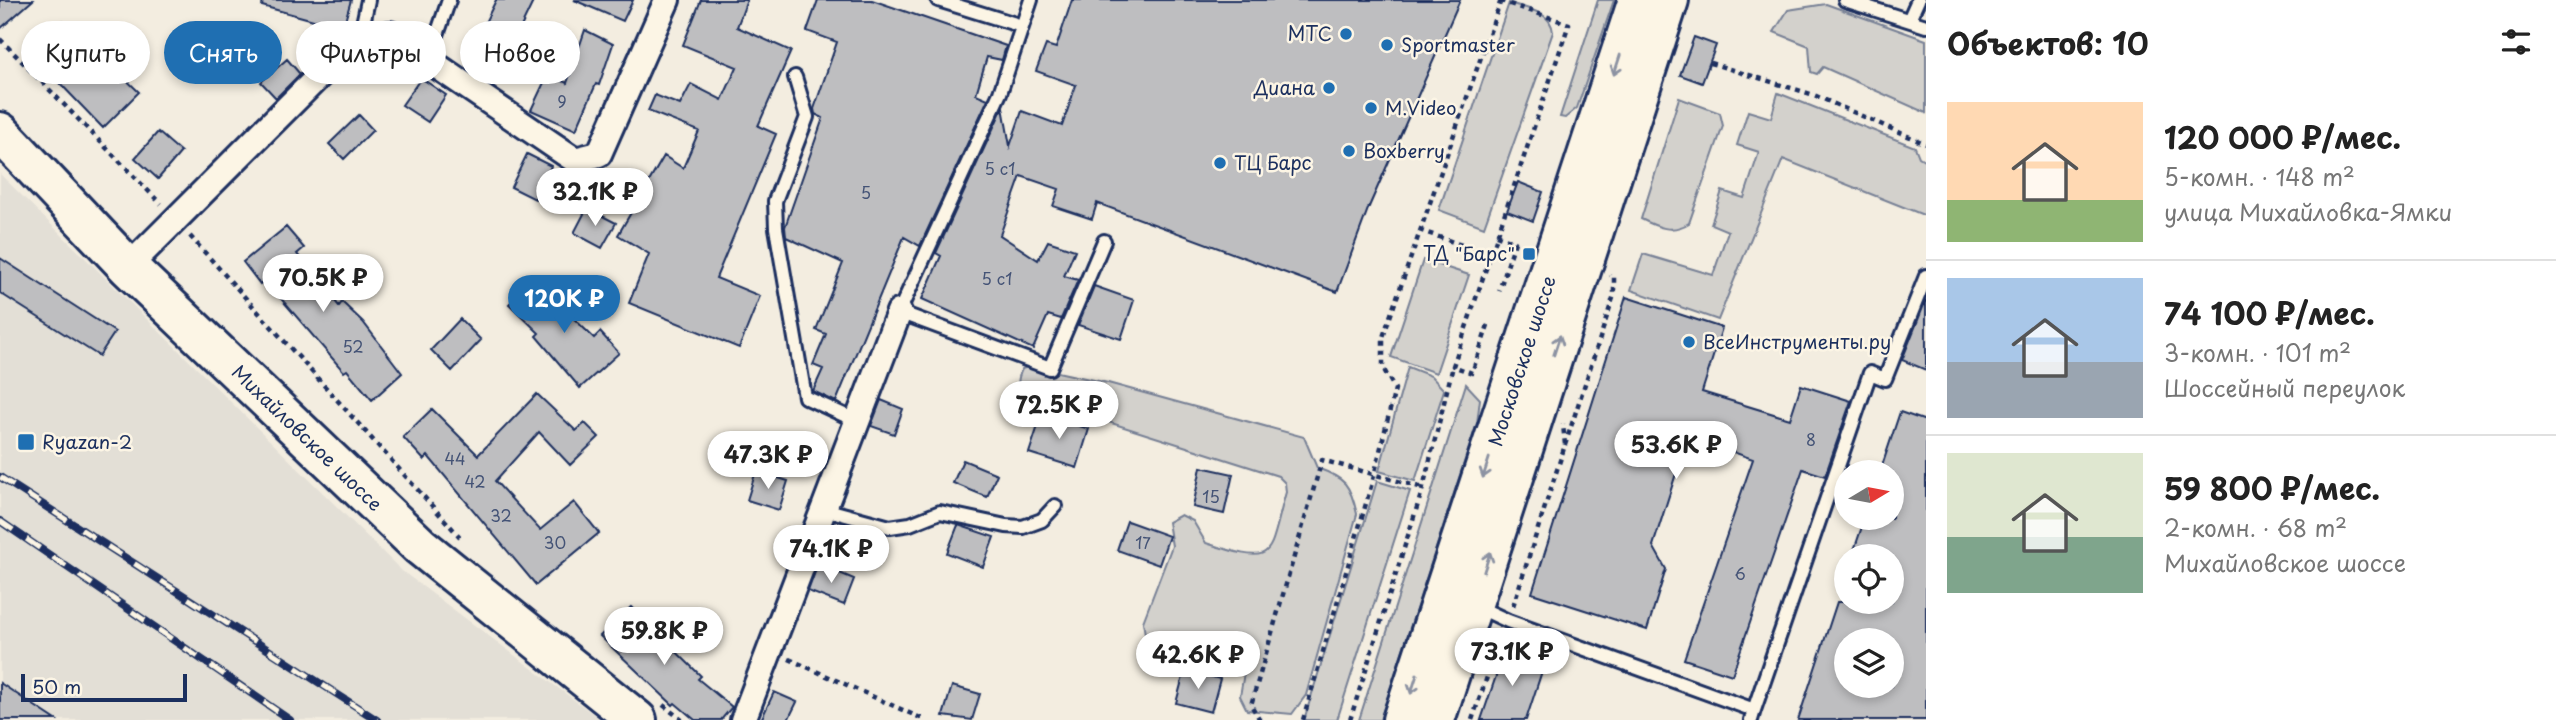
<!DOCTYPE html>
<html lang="ru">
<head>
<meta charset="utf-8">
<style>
	body { margin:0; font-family:"Playpen Sans",sans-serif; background:#f6f6f6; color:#222; height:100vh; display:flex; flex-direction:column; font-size:26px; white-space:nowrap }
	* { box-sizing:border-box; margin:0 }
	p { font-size:23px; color:#767676 }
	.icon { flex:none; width:38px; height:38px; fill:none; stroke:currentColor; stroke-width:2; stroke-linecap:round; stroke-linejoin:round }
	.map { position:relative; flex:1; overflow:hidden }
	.drawer { display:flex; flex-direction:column; background:#fff; width:630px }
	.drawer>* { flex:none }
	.banner { position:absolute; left:21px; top:21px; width:665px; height:63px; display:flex; gap:14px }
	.needle { width:46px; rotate:80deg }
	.controls { position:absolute; left:1834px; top:460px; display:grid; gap:14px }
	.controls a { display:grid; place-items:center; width:70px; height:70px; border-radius:50%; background:#fff; box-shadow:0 4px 10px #0003; font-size:35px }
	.scale { position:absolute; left:21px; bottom:18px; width:166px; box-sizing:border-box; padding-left:7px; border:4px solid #1b2f5e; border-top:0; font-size:19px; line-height:24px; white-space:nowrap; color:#1b2f5e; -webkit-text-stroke:5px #fcf5e5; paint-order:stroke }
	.price { position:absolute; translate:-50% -60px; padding:0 16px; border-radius:24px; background:#fff; color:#222; font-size:23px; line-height:46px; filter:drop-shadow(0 2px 4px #0008) }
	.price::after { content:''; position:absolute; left:50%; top:42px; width:21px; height:16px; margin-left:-10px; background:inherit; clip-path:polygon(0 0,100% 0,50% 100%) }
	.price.selected { background:#1f6fb2; color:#fff }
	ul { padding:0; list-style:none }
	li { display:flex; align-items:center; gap:21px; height:175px; padding:0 21px }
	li+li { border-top:2px solid #e0e0e0 }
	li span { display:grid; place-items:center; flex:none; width:196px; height:140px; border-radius:0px; color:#555 }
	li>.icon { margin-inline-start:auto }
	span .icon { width:84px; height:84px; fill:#fffc; stroke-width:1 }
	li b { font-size:30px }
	h2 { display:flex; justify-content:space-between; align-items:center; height:84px; padding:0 21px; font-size:30px }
	.pill { padding:0 24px; border-radius:32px; background:#fff; box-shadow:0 4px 10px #0003; font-size:24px; line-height:63px }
	.pill.selected { background:#1f6fb2; color:#fff }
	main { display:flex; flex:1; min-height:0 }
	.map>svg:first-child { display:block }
	.built { fill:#e3dfd6 }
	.green { fill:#d3d1cc; stroke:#778095; stroke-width:2 }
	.building { fill:#bebec0; stroke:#1b2f5e; stroke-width:2; fill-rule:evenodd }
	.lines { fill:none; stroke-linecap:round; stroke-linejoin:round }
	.service-casing { stroke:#1b2f5e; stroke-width:18 }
	.minor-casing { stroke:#1b2f5e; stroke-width:30 }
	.primary-casing { stroke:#1b2f5e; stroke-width:44 }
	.path { stroke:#1b2f5e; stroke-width:4.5; stroke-dasharray:5 5; stroke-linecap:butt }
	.service { stroke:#fcf5e5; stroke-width:12 }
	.minor { stroke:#fcf5e5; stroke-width:24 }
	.primary { stroke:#fcf5e5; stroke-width:38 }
	.rail-casing { stroke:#1b2f5e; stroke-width:8 }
	.rail { stroke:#fcf5e5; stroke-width:5; stroke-dasharray:16; stroke-linecap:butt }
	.oneway { stroke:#8c92a2 }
	.poi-dot { fill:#1f6fb2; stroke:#fcf5e5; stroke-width:2.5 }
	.labels { text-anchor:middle; stroke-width:5; stroke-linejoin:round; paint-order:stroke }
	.number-label { font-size:16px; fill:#445376 }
	.poi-label { font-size:19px; fill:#1b2f5e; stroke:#fcf5e5; text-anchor:start }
	.street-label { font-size:19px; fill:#1b2f5e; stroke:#fcf5e5 }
</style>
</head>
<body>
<main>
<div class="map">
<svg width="1926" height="720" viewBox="0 0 1926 720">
	<rect width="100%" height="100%" fill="#f3ede0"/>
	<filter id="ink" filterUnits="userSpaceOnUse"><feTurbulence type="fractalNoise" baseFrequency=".0143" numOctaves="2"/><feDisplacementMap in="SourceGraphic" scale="14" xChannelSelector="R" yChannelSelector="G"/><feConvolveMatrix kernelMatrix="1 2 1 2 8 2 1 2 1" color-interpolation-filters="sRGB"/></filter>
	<g filter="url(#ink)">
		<path class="built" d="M0 174 402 571 601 720H0Z"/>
		<path class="green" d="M1598 0H1614L1577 108 1565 118 1560 117Z
			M1509 3C1527 9 1551 11 1553 32L1484 227 1439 210Z
			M1826 4 1926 40V113L1823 67 1817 74 1811 72 1809 46 1774 32 1788 10Z
			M1778 93 1915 147 1919 157 1926 161V216L1783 159 1718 320 1631 290 1643 254 1713 275 1728 231 1711 224 1722 191 1744 198 1759 152 1737 145 1748 111 1771 118Z
			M1679 98 1720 113 1723 126 1689 223C1672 234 1657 227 1641 219Z
			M1423 260 1469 275 1436 373 1391 357Z
			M1030 366 1108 383 1304 437 1317 468C1345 478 1350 484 1357 514L1306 695 1292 714 1247 710 1240 696 1244 673 1234 660 1152 641 1145 634 1143 622 1172 546 1168 522 1181 515 1193 521 1206 543C1278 566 1267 559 1286 492L1285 483 1278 476 1023 395C1017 385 1017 380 1022 369Z
			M1408 367 1431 376 1444 390 1415 481 1379 471Z
			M1466 384 1480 399 1477 423 1380 720H1359Z
			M1377 481 1410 491 1337 720H1304Z"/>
		<path class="building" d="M0 0H33L0 29Z
			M263 0H351L343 28 262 6Z
			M496 0H534L508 54 477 39Z
			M574 0H633L623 21Z
			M701 0H747L737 27 791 51 758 126 776 134 716 278 760 296 739 348 629 303 649 254 618 235 664 156 683 168 699 131 648 111 655 95 680 105 691 84 722 100 737 67 683 45Z
			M818 0H872L1006 46 1002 60 987 57 976 94 988 99 920 246 904 237 836 402 813 391 823 369 813 365 826 334 816 330 843 263 786 237 785 227 823 118 815 114 814 109 837 42 807 31Z
			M1072 0H1460L1368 209 1337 292 1097 203 1092 219 1053 206 1059 189 1021 176 1000 235 1038 260 1048 241 1075 250 1064 276 1078 280 1061 319 1048 315 1033 349 922 299 941 256 936 253 1003 107 1010 146 1022 111 1062 126 1076 85 1036 71 1046 45 1056 48Z
			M63 21 95 56 105 46 122 63 115 69 139 92 103 128 30 52Z
			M585 30 613 44 599 85 596 84 576 130 531 110 548 74 567 83Z
			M1694 37 1716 45 1702 83 1680 75Z
			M287 59 300 74 276 98 261 82Z
			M421 78 446 95 428 122 402 105Z
			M359 115 373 130 344 159 329 144Z
			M158 132 181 152 158 179 135 158Z
			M527 154 551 166 535 199 511 187Z
			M1518 182 1543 192 1533 221 1507 211Z
			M587 208 616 223 602 248 574 233Z
			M286 227 304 248 297 254 339 306 342 302 363 322 402 373 372 400 347 370 344 372 265 280 260 284 243 262Z
			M0 258 115 332 99 356 0 293Z
			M533 279 594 338 600 332 619 353 580 388 536 336 539 333 509 304Z
			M1094 286 1134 300 1121 339 1078 325Z
			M1626 297 1722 328 1702 392 1790 419 1801 385 1851 401 1825 476 1803 469 1732 675 1684 659 1753 459 1688 436 1653 546 1666 569 1647 630 1532 593Z
			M1926 300V370L1902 360Z
			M460 319 481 340 452 371 431 350Z
			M537 394 576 431 585 423 599 437 570 465 539 432 495 481 540 530 574 502 599 533 536 585 428 456 424 460 403 437 432 409 478 455Z
			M881 400 903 409 894 434 871 426Z
			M1900 412 1926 421V720H1798L1837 602H1892V556H1852L1865 518H1892V472H1880ZM1846 640H1892V686H1846Z
			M1042 414 1089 429 1077 468 1029 453Z
			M963 460 997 474 987 497 953 483Z
			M1201 467 1233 474 1224 514 1193 507Z
			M756 471 788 481 779 510 747 500Z
			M1127 521 1169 536 1159 565 1117 550Z
			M958 525 994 537 983 567 947 553Z
			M818 564 854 579 844 605 808 591Z
			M631 607 701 676 698 679 732 707 721 720H695L675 703 673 705 600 636Z
			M1499 652H1509L1544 665 1526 720H1481L1496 676 1491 662Z
			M1185 669 1220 679 1211 712 1176 703Z
			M0 683 56 720H0Z
			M952 686 980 694 972 720 943 716Z
			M774 692 797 702 788 720H761Z"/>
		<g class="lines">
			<defs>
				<path id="service" d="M938 0 1022 26
					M1031 0 1000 93 899 312 1050 368 1104 241
					M1845 0 1926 26
					M1909 20 1918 0
					M359 43 368 0
					M429 58 449 0
					M795 77 807 117 775 201 776 228 805 397 857 421
					M824 509 890 527 910 524 940 512 1006 526 1023 527 1042 520 1055 506
					M1476 606 1508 621 1754 710 1751 720
					M1754 710 1870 373 1885 379 1926 276"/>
				<path id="minor" d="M128 267 337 58 359 43 390 34 575 160 599 154 667 0
					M743 720 899 312"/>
				<path id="primary" d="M0 132 128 267 420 546 637 720
					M1402 720 1638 0
					M1435 720 1669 0"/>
			</defs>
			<use href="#service" class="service-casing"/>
			<use href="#minor" class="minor-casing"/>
			<use href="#primary" class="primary-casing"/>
			<path class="path" d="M0 39 161 204
				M1710 63 1814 95 1926 144
				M1419 230 1490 255
				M1496 235 1515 242 1499 291
				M190 236 460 537
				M1488 325 1472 373 1453 366 1569 24 1501 1
				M1565 445 1614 295V277L1610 275
				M1513 606 1565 445 1563 424
				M789 659 925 720
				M663 705 682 720
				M1260 720 1251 705 1322 460 1423 488
				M1303 720 1374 476 1395 389 1383 368V337L1501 0
				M1350 720 1423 488 1453 366
				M1472 720 1502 634"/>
			<use href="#service" class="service"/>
			<use href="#minor" class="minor"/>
			<use href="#primary" class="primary"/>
			<defs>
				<path id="rail" d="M0 477 377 720
					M0 521 290 720"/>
			</defs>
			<use href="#rail" class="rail-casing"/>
			<use href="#rail" class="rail"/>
		</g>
		<defs><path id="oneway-shaft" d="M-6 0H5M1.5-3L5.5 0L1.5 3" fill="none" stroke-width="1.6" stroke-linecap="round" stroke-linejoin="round" transform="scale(1.75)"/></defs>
		<g class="oneway">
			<use href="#oneway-shaft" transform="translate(1617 65) rotate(108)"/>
			<use href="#oneway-shaft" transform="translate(1557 345) rotate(-72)"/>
			<use href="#oneway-shaft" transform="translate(1486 468) rotate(108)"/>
			<use href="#oneway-shaft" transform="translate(1487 562) rotate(-72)"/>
			<use href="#oneway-shaft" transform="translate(1414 684) rotate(108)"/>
		</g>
	</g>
	<g class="poi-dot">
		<circle cx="1346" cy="34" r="7"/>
		<circle cx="1387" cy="45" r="7"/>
		<circle cx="1329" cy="88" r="7"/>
		<circle cx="1371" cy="108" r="7"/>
		<circle cx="1349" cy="151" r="7"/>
		<circle cx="1220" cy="163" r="7"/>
		<rect x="1522" y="247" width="14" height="14" rx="3.5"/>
		<circle cx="1689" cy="342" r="7"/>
		<rect x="17" y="433" width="18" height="18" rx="3.5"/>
	</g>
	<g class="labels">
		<g class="number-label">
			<text x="562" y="108">9</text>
			<text x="1000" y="175">5 с1</text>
			<text x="866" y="199">5</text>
			<text x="997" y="285">5 с1</text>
			<text x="353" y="353">52</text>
			<text x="1811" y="446">8</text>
			<text x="455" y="465">44</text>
			<text x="475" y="488">42</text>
			<text x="1211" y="503">15</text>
			<text x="501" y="522">32</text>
			<text x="555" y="549">30</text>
			<text x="1143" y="549">17</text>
			<text x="1740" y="580">6</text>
		</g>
		<g class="poi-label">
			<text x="1332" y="41" text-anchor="end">МТС</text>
			<text x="1401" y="52">Sportmaster</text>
			<text x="1315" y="95" text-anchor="end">Диана</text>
			<text x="1385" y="115">M.Video</text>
			<text x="1363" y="158">Boxberry</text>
			<text x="1234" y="170">ТЦ Барс</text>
			<text x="1515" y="261" text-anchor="end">ТД "Барс"</text>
			<text x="1703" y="349">ВсеИнструменты.ру</text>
			<text x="42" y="449">Ryazan-2</text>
		</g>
		<g class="street-label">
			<text transform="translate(1522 361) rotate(-72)" y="7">Московское шоссе</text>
			<text transform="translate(307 438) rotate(44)" y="7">Михайловское шоссе</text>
		</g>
	</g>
</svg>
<div class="controls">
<a><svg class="needle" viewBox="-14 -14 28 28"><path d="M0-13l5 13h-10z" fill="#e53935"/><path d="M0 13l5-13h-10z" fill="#767676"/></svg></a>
<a><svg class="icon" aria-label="locate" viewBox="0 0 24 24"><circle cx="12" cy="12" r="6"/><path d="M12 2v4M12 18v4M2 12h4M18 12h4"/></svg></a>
<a><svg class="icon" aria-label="layers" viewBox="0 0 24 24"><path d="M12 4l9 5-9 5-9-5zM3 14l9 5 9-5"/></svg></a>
</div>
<div class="scale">50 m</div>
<b class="price" style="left:595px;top:228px">32.1K ₽</b>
<b class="price" style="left:323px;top:314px">70.5K ₽</b>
<b class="price selected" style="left:564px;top:335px">120K ₽</b>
<b class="price" style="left:1059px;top:441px">72.5K ₽</b>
<b class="price" style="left:1676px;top:481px">53.6K ₽</b>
<b class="price" style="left:768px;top:491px">47.3K ₽</b>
<b class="price" style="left:831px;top:585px">74.1K ₽</b>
<b class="price" style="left:664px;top:667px">59.8K ₽</b>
<b class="price" style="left:1512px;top:688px">73.1K ₽</b>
<b class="price" style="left:1198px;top:691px">42.6K ₽</b>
<div class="banner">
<a class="pill">Купить</a>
<a class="pill selected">Снять</a>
<a class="pill">Фильтры</a>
<a class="pill">Новое</a>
</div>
</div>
<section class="drawer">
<h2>Объектов: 10<svg class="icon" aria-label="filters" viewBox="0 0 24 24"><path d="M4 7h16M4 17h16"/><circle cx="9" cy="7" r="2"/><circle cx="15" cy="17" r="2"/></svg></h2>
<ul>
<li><span style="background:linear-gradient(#ffd9b3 70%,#8fb573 0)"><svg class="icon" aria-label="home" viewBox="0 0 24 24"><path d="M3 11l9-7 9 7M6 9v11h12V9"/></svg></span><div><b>120 000 ₽/мес.</b><p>5-комн. · 148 m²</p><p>улица Михайловка-Ямки</p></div></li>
<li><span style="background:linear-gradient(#a9c7e8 60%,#9aa5b1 0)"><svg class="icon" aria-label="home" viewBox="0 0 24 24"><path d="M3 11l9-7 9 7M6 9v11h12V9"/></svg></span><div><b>74 100 ₽/мес.</b><p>3-комн. · 101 m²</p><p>Шоссейный переулок</p></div></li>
<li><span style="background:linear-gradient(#dfe7d0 60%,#7fa58c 0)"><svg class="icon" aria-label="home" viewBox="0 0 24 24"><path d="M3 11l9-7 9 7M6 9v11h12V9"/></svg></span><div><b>59 800 ₽/мес.</b><p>2-комн. · 68 m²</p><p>Михайловское шоссе</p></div></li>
</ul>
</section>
</main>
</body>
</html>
